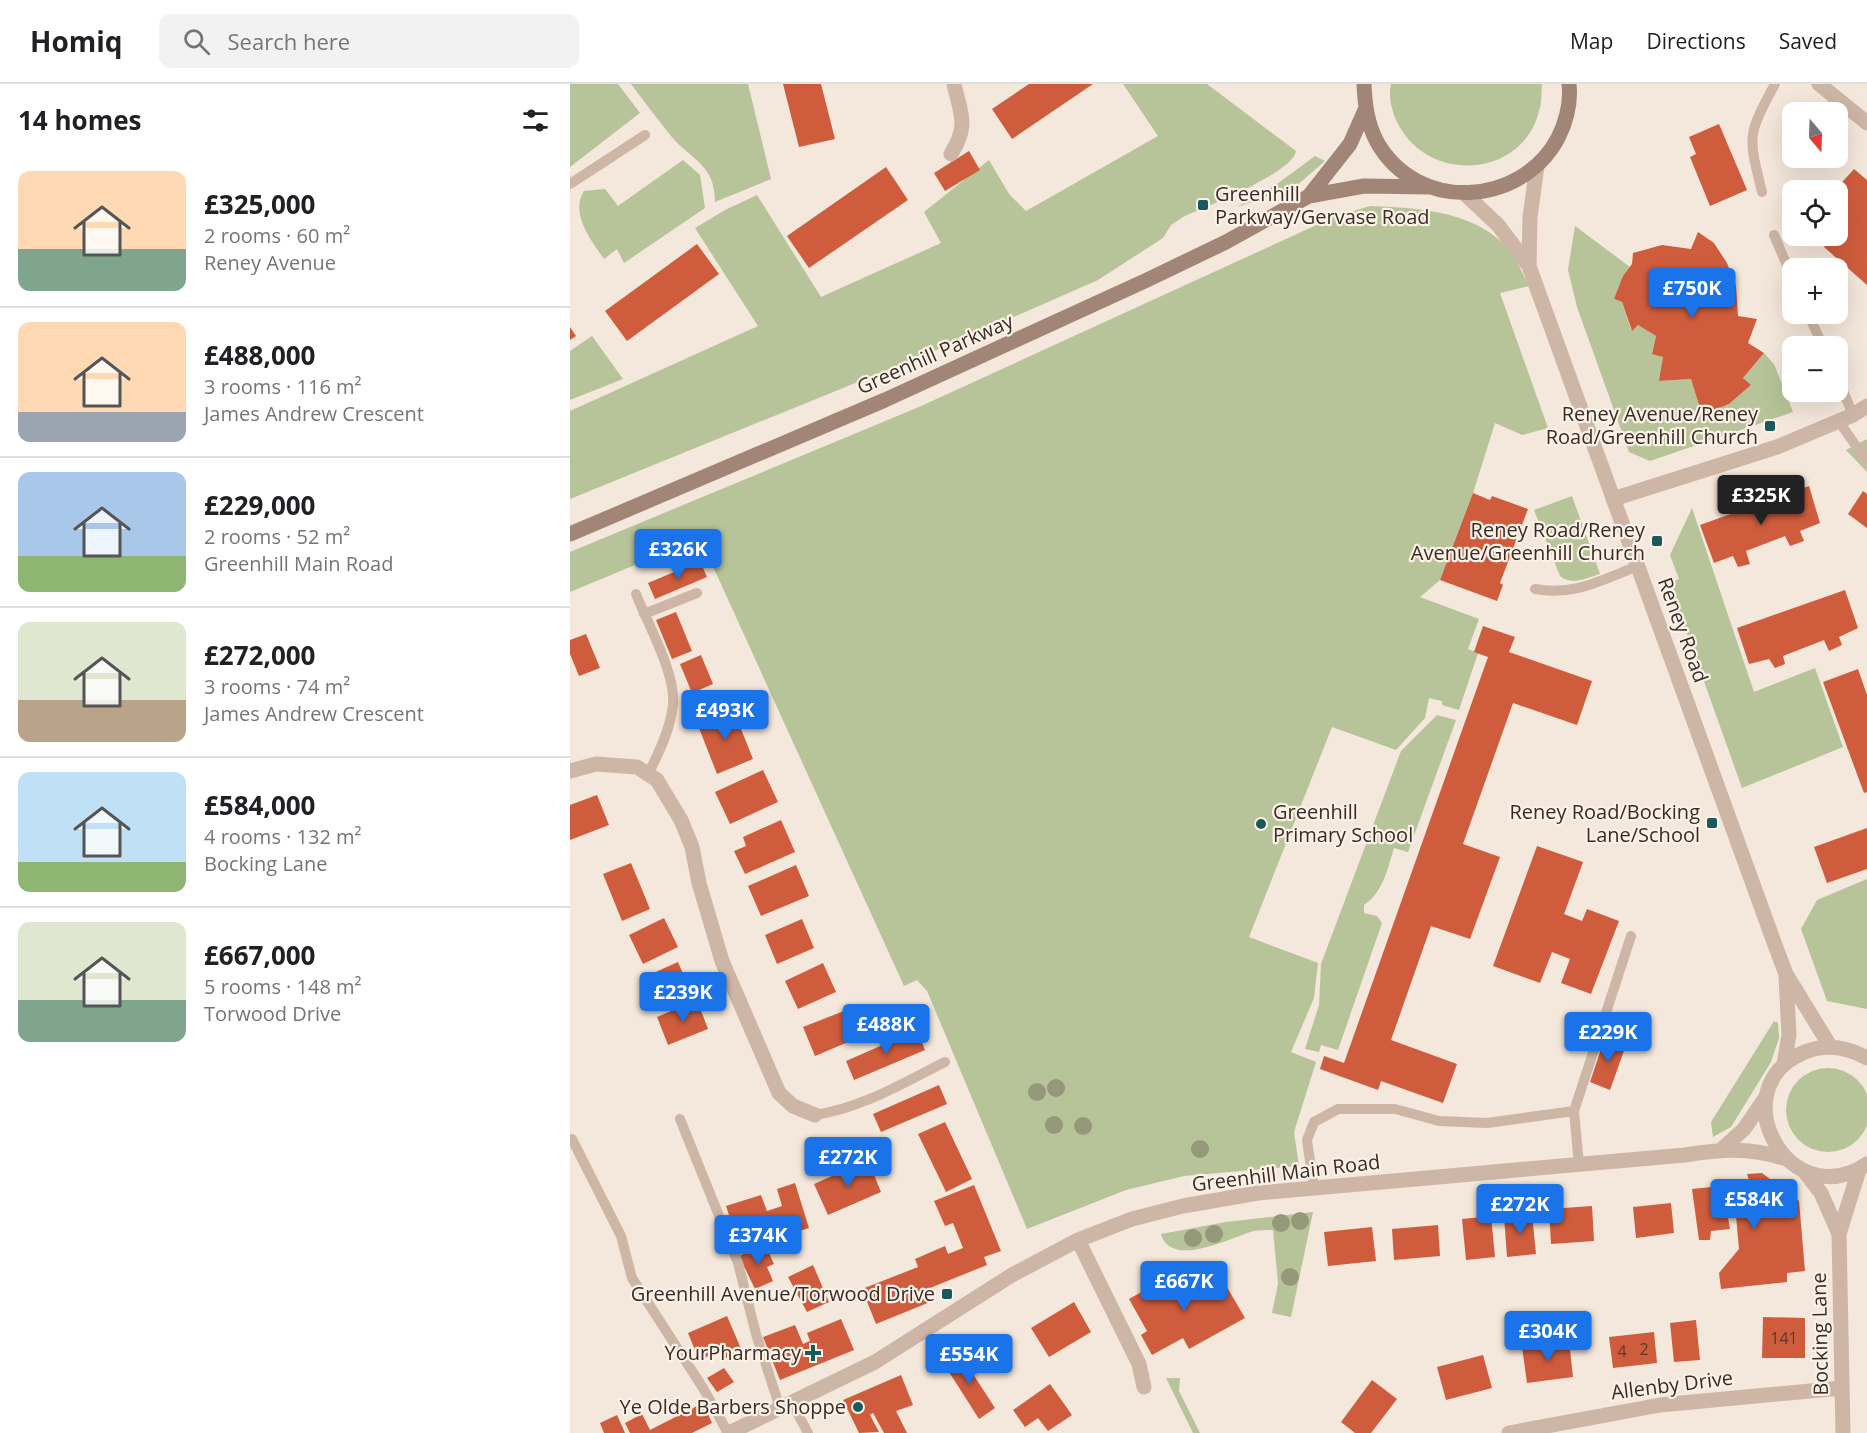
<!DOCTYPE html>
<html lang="en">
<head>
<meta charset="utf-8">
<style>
	body { margin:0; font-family:"Open Sans",sans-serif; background:#f2f2f2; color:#202124; height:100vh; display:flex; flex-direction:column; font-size:22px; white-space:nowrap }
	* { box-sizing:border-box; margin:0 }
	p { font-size:20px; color:#757577 }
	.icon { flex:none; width:33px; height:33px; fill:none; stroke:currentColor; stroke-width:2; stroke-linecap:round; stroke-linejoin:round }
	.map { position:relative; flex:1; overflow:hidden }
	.drawer { display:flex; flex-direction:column; background:#fff; width:570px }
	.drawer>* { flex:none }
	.needle { width:39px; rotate:161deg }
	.fabs { position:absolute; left:1212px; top:18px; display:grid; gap:12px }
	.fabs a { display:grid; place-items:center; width:66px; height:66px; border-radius:12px; background:#fff; box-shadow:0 6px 24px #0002; font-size:30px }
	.price { position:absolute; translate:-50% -51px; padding:0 14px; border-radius:6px; background:#1a73e8; color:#fff; font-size:20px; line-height:39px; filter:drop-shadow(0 2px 3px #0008) }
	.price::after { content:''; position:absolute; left:50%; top:36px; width:18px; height:14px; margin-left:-9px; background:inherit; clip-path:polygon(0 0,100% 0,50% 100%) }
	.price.current { background:#222; color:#fff }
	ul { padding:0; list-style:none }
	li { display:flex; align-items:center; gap:18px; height:150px; padding:0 18px }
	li+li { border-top:2px solid #e0e0e0 }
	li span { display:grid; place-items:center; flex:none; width:168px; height:120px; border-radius:12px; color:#555 }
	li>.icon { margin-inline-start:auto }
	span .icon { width:72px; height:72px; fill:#fffc; stroke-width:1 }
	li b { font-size:26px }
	h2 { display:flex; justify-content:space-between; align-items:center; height:72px; padding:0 18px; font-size:26px }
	header { display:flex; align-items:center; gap:36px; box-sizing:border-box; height:84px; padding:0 30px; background:#fff; border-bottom:2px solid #e0e0e0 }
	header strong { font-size:28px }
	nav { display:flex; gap:33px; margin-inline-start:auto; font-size:21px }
	.search { width:420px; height:54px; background:#f2f2f2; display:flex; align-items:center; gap:15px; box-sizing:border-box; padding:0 21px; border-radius:12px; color:#757577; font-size:22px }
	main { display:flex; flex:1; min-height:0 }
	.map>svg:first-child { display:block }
	.green { fill:#b7c499 }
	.building { fill:#cf5d3d }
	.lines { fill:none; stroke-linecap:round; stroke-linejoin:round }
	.service { stroke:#cdb6a5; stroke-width:10 }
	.minor { stroke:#cdb6a5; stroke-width:15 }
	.tertiary { stroke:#cdb6a5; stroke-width:15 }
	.secondary { stroke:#a18577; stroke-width:15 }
	.tree { fill:#959879 }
	.poi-dot { fill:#195a5d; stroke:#fbf1e7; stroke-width:2 }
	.labels { text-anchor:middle; stroke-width:4.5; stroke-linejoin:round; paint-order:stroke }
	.number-label { font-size:16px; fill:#5e382c }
	.poi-label { font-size:20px; fill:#382c27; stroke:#fbf1e7; text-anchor:end }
	.street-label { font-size:20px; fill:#382c27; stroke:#fbf1e7 }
</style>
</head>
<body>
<header>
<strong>Homiq</strong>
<div class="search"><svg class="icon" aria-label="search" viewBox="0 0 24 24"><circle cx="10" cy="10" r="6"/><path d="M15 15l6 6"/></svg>Search here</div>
<nav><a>Map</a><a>Directions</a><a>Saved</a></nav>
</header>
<main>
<section class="drawer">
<h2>14 homes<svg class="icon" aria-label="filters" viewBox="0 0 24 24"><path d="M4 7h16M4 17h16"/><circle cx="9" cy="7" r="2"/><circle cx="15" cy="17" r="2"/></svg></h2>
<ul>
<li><span style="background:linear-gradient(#ffd9b3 65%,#7fa58c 0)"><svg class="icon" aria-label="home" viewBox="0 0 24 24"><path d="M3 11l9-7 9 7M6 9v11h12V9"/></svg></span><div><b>£325,000</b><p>2 rooms · 60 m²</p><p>Reney Avenue</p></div></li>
<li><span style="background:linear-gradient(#ffd9b3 75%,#9aa5b1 0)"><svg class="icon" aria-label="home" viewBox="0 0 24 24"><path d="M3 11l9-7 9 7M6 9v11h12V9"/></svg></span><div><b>£488,000</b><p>3 rooms · 116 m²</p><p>James Andrew Crescent</p></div></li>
<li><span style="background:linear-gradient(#a9c7e8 70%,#8fb573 0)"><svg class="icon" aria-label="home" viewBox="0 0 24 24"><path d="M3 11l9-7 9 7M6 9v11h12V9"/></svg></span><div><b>£229,000</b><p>2 rooms · 52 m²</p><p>Greenhill Main Road</p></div></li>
<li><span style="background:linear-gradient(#dfe7d0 65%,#b9a48a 0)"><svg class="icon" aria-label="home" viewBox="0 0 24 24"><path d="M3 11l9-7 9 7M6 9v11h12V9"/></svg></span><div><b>£272,000</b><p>3 rooms · 74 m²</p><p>James Andrew Crescent</p></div></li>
<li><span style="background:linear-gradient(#bfe0f5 75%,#8fb573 0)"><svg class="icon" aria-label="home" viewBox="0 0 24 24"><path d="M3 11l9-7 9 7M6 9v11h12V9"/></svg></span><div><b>£584,000</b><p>4 rooms · 132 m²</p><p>Bocking Lane</p></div></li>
<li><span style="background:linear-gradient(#dfe7d0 65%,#7fa58c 0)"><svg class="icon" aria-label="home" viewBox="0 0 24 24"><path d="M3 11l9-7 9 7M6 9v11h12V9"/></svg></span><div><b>£667,000</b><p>5 rooms · 148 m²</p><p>Torwood Drive</p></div></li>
</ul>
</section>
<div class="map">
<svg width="1297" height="1349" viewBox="0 0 1297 1349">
	<rect width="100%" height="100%" fill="#f4e7db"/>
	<path class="green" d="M0 0H48L70 29 0 83Z
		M61 0H178L201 95 145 118C145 80 121 76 101 52 87 35 74 17 61 0Z
		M553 0H637L726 67C723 89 635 123 613 133L601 141 593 154 528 196 391 256 0 415V327L188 242 125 144 155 126 187 111 251 213 371 159 354 128 419 76 439 110 456 127 588 52Z
		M821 0H972C971 9 972 19 969 27 953 93 860 101 828 40 822 28 818 13 821 0Z
		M745 72 755 77 724 104 667 123 707 100Z
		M113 76 130 91 135 124 54 179 47 165 34 175C20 155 0 129 14 107L35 105 48 122Z
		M800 122C849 124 914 127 944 173 950 182 954 193 959 202L930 209 978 344 952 351 925 339 903 409 870 496 850 513 909 535 898 565 908 569 889 626 872 621V617L859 614 855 634 826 666 762 643 679 853 748 879 744 914 721 968 746 978 724 1048 729 1082 614 1092 556 1106 457 1145 357 907 347 896 334 902 130 454 0 508V468L349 323 764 133Z
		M1005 142 1060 183 1044 215 1052 218 1061 246 1068 241 1086 252 1082 269 1093 273 1090 297 1121 295 1132 331 1159 320 1181 301 1173 294 1194 269 1204 280 1223 328 1080 377 1059 368 1007 223 998 186Z
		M22 252 53 295 0 316V267Z
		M1297 355V388L1276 366Z
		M1002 412 1030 490C1016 494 1002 502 990 492L964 426Z
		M1122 424 1184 608 1245 584 1273 663 1172 704 1099 499 1109 495 1100 471Z
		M867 631 886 636 838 768 824 764C817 786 814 807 794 821V829L807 832 812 839 768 966 751 961 749 968 735 965 749 921 751 880 831 667Z
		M1297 795V925L1257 917 1231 845 1247 816Z
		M1204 937 1208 939 1209 954 1201 978 1161 1043 1143 1053 1141 1038Z
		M1216 1026a42 42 0 1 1 84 0a42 42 0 1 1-84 0Z
		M743 1128 721 1233 702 1229 708 1200 703 1146C697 1146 690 1146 684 1147 664 1152 601 1186 591 1150L656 1138Z
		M596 1294H610L609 1307 630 1349H623Z"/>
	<path class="building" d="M213 0H251L265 55 229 63Z
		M459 0H523L442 55 422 25Z
		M1149 40 1177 106 1140 122 1120 73 1126 70 1119 53Z
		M399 67 410 86 375 107 364 89Z
		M316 83 338 116 239 184 217 152Z
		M1284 85 1297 96V201L1254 163 1264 152H1268L1275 139 1268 132 1269 113 1265 106Z
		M1128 148 1144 159 1157 179 1166 202 1168 232 1187 235 1178 259 1194 269 1173 294 1181 301 1159 320 1132 331 1121 295 1089 297 1093 273 1082 270 1086 252 1068 241 1062 247 1052 218 1044 215 1053 192 1062 180 1063 169 1092 161 1121 165Z
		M127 160 149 190 57 257 35 227Z
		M0 243 6 252 0 256Z
		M1239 402 1250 439 1230 447 1234 457 1220 462 1215 452 1176 467 1180 480 1168 483 1163 472 1144 479 1130 441Z
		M1293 407 1297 410V444L1278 430Z
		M903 409 920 416 922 412 958 425 930 499 933 501 927 517 870 496Z
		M130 477 137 493 85 515 78 499Z
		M1275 506 1288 544 1269 553 1272 561 1259 567 1254 556 1213 572 1215 580 1205 584 1199 575 1179 580 1167 544Z
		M106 528 122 567 102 575 86 536Z
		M913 542 945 553 939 568 1022 597 1007 641 943 619 893 760 930 773 900 855 861 842 821 956 887 980 873 1019 811 997 808 1006 750 985 754 972 774 979 918 573 904 568Z
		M16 550 30 584 9 592 0 570V556Z
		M131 571 143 600 122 609 110 580Z
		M1288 585 1297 611V708L1294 709 1253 598Z
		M163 625 183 675 147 690 127 639Z
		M193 686 208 718 160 740 145 708Z
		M27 711 39 741 0 756V721Z
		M211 736 225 768 175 790 164 767 176 762 173 753Z
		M1297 744V785L1257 799 1244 763Z
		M967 762 1013 778 994 830 1012 837 1017 825 1049 837 1021 910 991 899 1000 875 982 868 970 899 923 882Z
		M61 779 80 825 52 837 33 790Z
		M226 781 239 812 191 832 178 802Z
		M94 834 108 863 73 880 59 851Z
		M232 835 244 864 207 880 195 851Z
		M108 878 120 906 84 922 72 894Z
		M253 879 266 908 228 925 215 897Z
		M127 916 138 945 98 961 87 933Z
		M279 925 290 953 245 972 233 943Z
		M347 946 355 966 284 996 276 977Z
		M1035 953 1056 961 1040 1006 1020 998Z
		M369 1001 377 1020 311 1048 303 1030Z
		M375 1038 402 1095 376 1108 348 1050Z
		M298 1076 311 1108 258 1131 244 1100Z
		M1192 1089 1229 1117 1235 1187 1217 1189V1198L1151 1205 1149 1189 1169 1165 1166 1132 1158 1134 1160 1145 1141 1147 1140 1156H1129L1122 1105 1180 1099 1177 1090Z
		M225 1099 239 1144 204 1155 199 1138 165 1149 156 1122 191 1111 197 1127 212 1122 207 1105Z
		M404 1101 431 1167 414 1173 417 1181 360 1204 365 1216 306 1240 292 1205 348 1183 345 1175 375 1162 378 1170 393 1164 383 1139 375 1142 364 1117Z
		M1101 1119 1104 1149 1066 1154 1063 1123Z
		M1022 1122 1024 1157 981 1160 979 1125Z
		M962 1130 966 1170 937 1173 934 1132Z
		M921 1132 925 1173 896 1176 892 1135Z
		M868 1141 870 1172 824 1176 822 1145Z
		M802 1143 806 1177 758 1182 754 1148Z
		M195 1160 204 1180 197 1183 203 1197 185 1205 169 1172Z
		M243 1181 259 1218 237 1228 218 1193Z
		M618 1182 633 1210 654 1198 675 1234 619 1265 613 1254 582 1271 571 1251 577 1247 559 1215Z
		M504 1218 521 1248 479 1273 461 1244Z
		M157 1232 172 1267 154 1275 150 1267 129 1276 118 1249Z
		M1193 1233 1235 1234V1274H1192Z
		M271 1235 284 1266 210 1296 193 1253 225 1241 233 1260 240 1257 237 1249Z
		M1126 1236 1130 1276 1104 1278 1100 1239Z
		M1084 1248 1087 1279 1043 1284 1039 1253Z
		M999 1257 1003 1293 957 1299 952 1263Z
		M388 1267 425 1324 409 1335 372 1277Z
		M913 1271 922 1304 876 1316 867 1283Z
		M154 1284 164 1298 147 1308 137 1294Z
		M331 1291 343 1321 326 1327 337 1349H314L303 1329 300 1331 309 1348 289 1349 273 1316Z
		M802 1296 827 1315 801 1349H785L771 1338Z
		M480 1300 502 1331 478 1347 468 1334 455 1343 443 1326Z
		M133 1319 142 1339 122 1349H60L55 1339 72 1330 80 1346Z
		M47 1331 55 1349H34L30 1339Z"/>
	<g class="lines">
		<path class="service" d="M0 100 75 51
			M1192 108C1178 51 1177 52 1205 0
			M1204 151 1222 193
			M1238 230 1253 262
			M1268 295 1283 331
			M1268 336 1297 378
			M965 505C1005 512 1031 496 1068 482
			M66 510C77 538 106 590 103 620 101 644 89 669 78 690
			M74 530 127 509
			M245 1031C292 1024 333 999 375 978
			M110 1035 168 1179 186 1250 210 1324
			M2 1055 51 1152 62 1194 133 1304 158 1349
			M1009 1081 1004 1027 1061 852
			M744 1105 737 1056 744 1038 768 1025H825L869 1037 917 1039 1004 1027
			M222 1319 238 1349"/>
		<path class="minor" d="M1249 0 1297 39
			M381 70C399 41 391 31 384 0
			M1043 415 1207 363 1283 331 1297 322
			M0 687 26 680 67 683 87 696 111 736 122 763 129 799 152 877 209 1009 223 1022 245 1031
			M1152 1065 1174 1045 1196 1013
			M508 1156 569 1280 574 1303
			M159 1349 305 1278 442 1191 508 1156 562 1135 613 1122 688 1109 1115 1071C1151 1065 1180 1063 1216 1075
			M939 1349 1090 1321 1272 1304"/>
		<path class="tertiary" d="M895 110 928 141 959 182 1205 861 1216 890 1260 962
			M959 182 960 133 967 82
			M1297 974C1277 963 1257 959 1235 968 1149 1003 1218 1133 1297 1080
			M1214 980 1219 951 1216 893
			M1234 1087 1251 1109 1269 1150
			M1273 1349 1269 1150 1289 1086"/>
		<path class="secondary" d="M794 0C795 21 797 39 807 58 847 129 951 123 988 54 996 38 1001 18 999 0
			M739 112 780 60 795 26
			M0 450 315 316 577 196 656 158 739 112 794 102 860 103"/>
	</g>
	<g class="tree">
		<circle cx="486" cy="1004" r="9"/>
		<circle cx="467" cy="1008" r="9"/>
		<circle cx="484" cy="1041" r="9"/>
		<circle cx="513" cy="1042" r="9"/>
		<circle cx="630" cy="1065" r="9"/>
		<circle cx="730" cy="1137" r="9"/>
		<circle cx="711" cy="1139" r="9"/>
		<circle cx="644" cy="1150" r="9"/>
		<circle cx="623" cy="1154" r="9"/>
		<circle cx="720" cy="1193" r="9"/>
	</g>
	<g class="poi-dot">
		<rect x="627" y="115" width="12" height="12" rx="3"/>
		<rect x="1194" y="336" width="12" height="12" rx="3"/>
		<rect x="1081" y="451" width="12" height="12" rx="3"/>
		<rect x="1136" y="733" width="12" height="12" rx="3"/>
		<circle cx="691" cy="740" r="6"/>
		<rect x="371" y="1204" width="12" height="12" rx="3"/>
		<path d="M240 1260h6v6h6v6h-6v6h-6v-6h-6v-6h6z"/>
		<circle cx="288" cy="1323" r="6"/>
	</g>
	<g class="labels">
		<g class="number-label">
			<text x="1214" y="1260">141</text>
			<text x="1074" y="1271">2</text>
			<text x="1052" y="1273">4</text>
		</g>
		<g class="poi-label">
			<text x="645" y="117" text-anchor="start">Greenhill<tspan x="645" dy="23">Parkway/Gervase Road</tspan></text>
			<text x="1188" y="337">Reney Avenue/Reney<tspan x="1188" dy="23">Road/Greenhill Church</tspan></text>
			<text x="1075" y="453">Reney Road/Reney<tspan x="1075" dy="23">Avenue/Greenhill Church</tspan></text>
			<text x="703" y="735" text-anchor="start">Greenhill<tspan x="703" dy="23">Primary School</tspan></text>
			<text x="1130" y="735">Reney Road/Bocking<tspan x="1130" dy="23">Lane/School</tspan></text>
			<text x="365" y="1217">Greenhill Avenue/Torwood Drive</text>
			<text x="231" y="1276">YourPharmacy</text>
			<text x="276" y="1330">Ye Olde Barbers Shoppe</text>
		</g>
		<g class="street-label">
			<text transform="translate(365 270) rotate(-24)" y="7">Greenhill Parkway</text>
			<text transform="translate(1113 546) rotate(70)" y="7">Reney Road</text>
			<text transform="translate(716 1089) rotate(-7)" y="7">Greenhill Main Road</text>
			<text transform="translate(1250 1250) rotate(-91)" y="7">Bocking Lane</text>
			<text transform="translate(1102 1301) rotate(-7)" y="7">Allenby Drive</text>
		</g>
	</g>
</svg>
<div class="fabs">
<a><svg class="needle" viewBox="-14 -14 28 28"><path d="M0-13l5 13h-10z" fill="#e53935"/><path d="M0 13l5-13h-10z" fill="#757577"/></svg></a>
<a><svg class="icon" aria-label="locate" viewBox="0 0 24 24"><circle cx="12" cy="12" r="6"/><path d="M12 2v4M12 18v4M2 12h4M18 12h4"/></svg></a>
<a>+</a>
<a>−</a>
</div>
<b class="price" style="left:1122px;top:235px">£750K</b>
<b class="price current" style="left:1191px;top:442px">£325K</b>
<b class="price" style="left:108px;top:496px">£326K</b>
<b class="price" style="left:155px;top:657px">£493K</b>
<b class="price" style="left:113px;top:939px">£239K</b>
<b class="price" style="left:316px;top:971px">£488K</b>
<b class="price" style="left:1038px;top:979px">£229K</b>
<b class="price" style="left:278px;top:1104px">£272K</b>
<b class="price" style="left:1184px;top:1146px">£584K</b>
<b class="price" style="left:950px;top:1151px">£272K</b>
<b class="price" style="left:188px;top:1182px">£374K</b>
<b class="price" style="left:614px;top:1228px">£667K</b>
<b class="price" style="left:978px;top:1278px">£304K</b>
<b class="price" style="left:399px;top:1301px">£554K</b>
</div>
</main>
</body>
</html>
